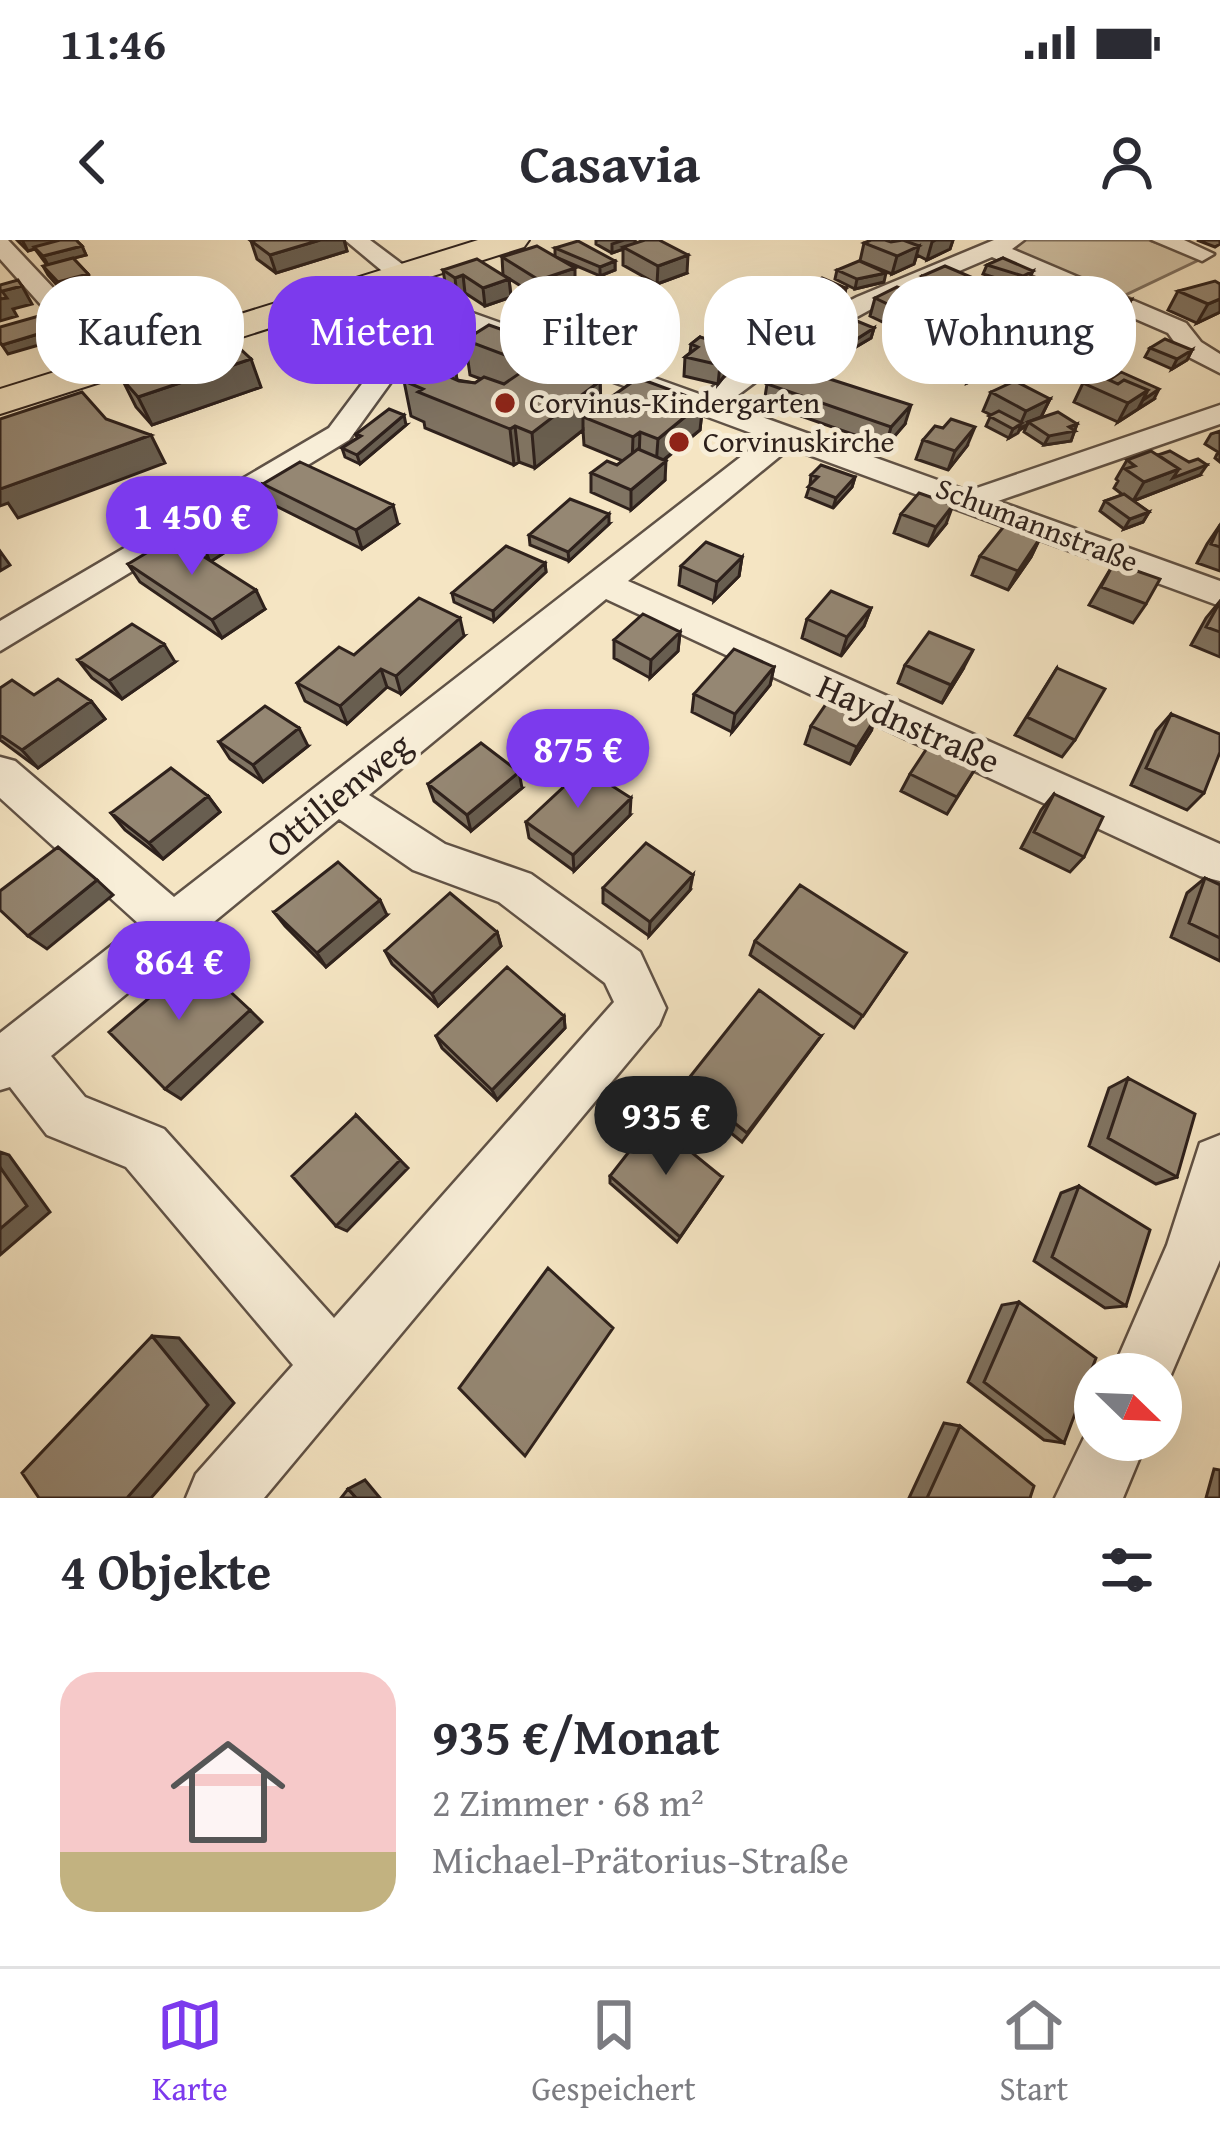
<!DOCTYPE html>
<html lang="de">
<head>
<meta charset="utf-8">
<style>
	body { margin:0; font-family:"Gentium Book Plus",serif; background:#f2f2f3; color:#2b2b33; height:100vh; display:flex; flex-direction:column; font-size:45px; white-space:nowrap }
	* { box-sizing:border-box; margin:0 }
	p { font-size:39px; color:#7c7c81 }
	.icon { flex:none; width:66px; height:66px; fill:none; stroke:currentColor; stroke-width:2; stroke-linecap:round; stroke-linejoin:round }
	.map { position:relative; height:1258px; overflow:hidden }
	.drawer { display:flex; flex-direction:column; background:#fff; flex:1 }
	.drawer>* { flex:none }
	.banner { position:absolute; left:36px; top:36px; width:1149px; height:108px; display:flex; gap:24px }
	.needle { width:78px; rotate:113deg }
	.buttons { position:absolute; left:1074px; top:1113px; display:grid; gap:24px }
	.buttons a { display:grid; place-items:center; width:108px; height:108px; border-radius:50%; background:#fff; box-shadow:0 12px 48px #0002; font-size:60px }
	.price { position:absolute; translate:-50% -102px; padding:0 27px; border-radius:42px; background:#7c3aed; color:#fff; font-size:39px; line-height:78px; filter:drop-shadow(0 3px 6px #0008) }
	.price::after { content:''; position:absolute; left:50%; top:72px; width:36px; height:27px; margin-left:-18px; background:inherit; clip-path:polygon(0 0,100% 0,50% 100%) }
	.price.selected { background:#222; color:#fff }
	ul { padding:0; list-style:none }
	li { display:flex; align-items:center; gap:36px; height:300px; padding:0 60px }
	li+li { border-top:3px solid #e1e1e2 }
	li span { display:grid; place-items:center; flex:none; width:336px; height:240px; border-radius:36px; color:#555 }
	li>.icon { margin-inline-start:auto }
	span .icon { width:144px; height:144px; fill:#fffc; stroke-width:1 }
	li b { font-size:51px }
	h2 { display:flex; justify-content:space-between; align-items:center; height:144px; padding:0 60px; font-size:51px }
	.chip { padding:0 42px; border-radius:48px; background:#fff; box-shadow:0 12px 48px #0002; font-size:42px; line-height:108px }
	.chip.selected { background:#7c3aed; color:#fff }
	.status { display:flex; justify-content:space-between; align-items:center; height:84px; padding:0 60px; background:#fff; direction:ltr }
	.status svg { height:33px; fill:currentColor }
	header { display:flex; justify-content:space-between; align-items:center; height:156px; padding:0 60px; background:#fff; font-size:54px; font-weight:700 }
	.dock { display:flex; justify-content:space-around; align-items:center; height:168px; border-top:3px solid #e1e1e2; background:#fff; font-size:33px; color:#7c7c81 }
	.dock a { display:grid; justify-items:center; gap:6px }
	.dock .selected { color:#7c3aed }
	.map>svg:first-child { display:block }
	.green { fill:#d3c4a7; stroke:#807262; stroke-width:3 }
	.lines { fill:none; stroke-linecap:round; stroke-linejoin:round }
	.street-casing { stroke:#605246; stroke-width:5 }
	.primary-casing { stroke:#2e211c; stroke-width:4 }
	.street { fill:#f8eed8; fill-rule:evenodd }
	.primary { fill:#f5e5c3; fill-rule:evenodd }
	.wall { fill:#807463; stroke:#2e211c; stroke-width:3 }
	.shaded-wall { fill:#685e50; stroke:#2e211c; stroke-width:3 }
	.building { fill:#958773; stroke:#2e211c; stroke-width:3 }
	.poi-dot { fill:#8f2418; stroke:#f8eed8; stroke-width:4.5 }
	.labels { text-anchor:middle; stroke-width:10; stroke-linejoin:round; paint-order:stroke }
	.far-poi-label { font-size:30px; fill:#2e211c; stroke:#f8eed8; text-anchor:start }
	.far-street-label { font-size:30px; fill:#2e211c; stroke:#f8eed8 }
	.street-label { font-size:36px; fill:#2e211c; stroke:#f8eed8 }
</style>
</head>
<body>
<div class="status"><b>11:46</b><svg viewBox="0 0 49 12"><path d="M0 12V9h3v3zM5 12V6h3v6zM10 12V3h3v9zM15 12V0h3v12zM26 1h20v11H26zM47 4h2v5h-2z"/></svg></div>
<header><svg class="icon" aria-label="back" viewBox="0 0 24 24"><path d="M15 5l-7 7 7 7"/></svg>Casavia<svg class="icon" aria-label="person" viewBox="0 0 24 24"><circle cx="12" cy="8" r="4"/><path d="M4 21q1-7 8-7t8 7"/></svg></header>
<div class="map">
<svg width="1220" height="1258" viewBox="0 0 1220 1258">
	<rect width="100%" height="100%" fill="#f5e5c3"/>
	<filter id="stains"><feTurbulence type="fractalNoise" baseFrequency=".00167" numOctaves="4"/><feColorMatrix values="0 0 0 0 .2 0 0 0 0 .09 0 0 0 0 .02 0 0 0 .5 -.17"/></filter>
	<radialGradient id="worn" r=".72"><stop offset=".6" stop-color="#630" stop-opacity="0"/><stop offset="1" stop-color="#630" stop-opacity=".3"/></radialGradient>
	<path class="green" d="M1023 0H1149L1201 19 1119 58 1014 14 1011 5Z"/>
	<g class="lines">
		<defs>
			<path id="street" d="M0 0H8L122 121 126 127 122 133H102L0 19Z
				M345 0H370L410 30 414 35 403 42 442 62 702 155 784 95 857 57 994 0H1024L1012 9 1186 83 1201 102 1220 114V133L1183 114 1168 93 992 17 875 67 802 107 726 164 968 251 1220 165V184L998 261 1220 341V366L790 208 628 341 1220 604V641L1200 636 606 359 369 555 445 604 531 634 640 712 666 768 659 785 264 1258H186L196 1234 293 1125 126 927 47 895 10 847 0 850V793L139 684 0 558V517L15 521 174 657 765 198 438 77 349 200 0 411V381L329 188 418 69 374 46V36L387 35ZM339 579 413 630 499 662 605 743 614 762 334 1078 164 889 85 857 51 816Z
				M1152 0H1184L1214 14 1202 21Z
				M1220 895V1020L1161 1158V1134H1111L1167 1005 1200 903Z
				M1095 1175V1200H1147L1123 1258H1055Z"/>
			<path id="primary" d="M478 0H529L524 7 0 174V149Z"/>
		</defs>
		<use href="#street" class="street-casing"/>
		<use href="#primary" class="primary-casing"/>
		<use href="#street" class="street"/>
		<use href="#primary" class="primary"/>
	</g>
	<path class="wall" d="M17 0H76L82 6 86 15 73 18 88 34 92 43 63 52 48 35 43 26 47 25 35 9 28 11Z
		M257 0H344L347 11 276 33 257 19 251 1Z
		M596 0H635V3L642 1 641 0H659L687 33 657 44 623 25V9L612 13 596 4Z
		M896 0H953L950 9 927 20 917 15 914 24 892 34 860 21 864 3 891 2Z
		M1197 0H1220V4L1215 7Z
		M555 8 615 21V30L600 36 558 18 575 46 540 58 503 35 502 17H555Z
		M1003 18 1029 40 1019 45 983 34 987 25Z
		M443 30 509 39 511 57 485 66 465 53 457 56 446 48Z
		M837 30 884 42 855 49 835 39Z
		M922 36 972 59 949 69 936 63 930 81 918 88 901 81 891 86 870 76 875 58 916 55Z
		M1220 44V72L1197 83 1168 70 1178 51Z
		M1062 47 1086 55 1131 60 1122 78 1104 88 1074 76 1079 64 1067 70 1055 65Z
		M846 48 844 57 822 69 808 63 806 74 784 88 752 75 755 57 800 52 801 50Z
		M75 61 124 70 128 79 98 89 80 70Z
		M335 68 382 104 349 123 326 113 296 123 278 107 272 89Z
		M627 71V89L613 104 601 107 578 99 577 81 601 72Z
		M676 85 672 114 661 122 648 124 624 115V97Z
		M874 88 871 98 849 111 828 102 830 92Z
		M700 97 733 125 718 144 684 136 685 117 690 113 691 104Z
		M465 100 600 141 601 164 703 162 700 190 664 220 665 240 631 270 591 252V233L617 225 623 221 584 205 583 190 535 228 519 222 514 225 425 188 424 182 411 176 404 141 455 128 457 140 475 143 481 139 470 135Z
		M1150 108 1192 110 1187 120 1172 129 1145 117Z
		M955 125 980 137 967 143 952 134Z
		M821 136 905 184 886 206 764 163 767 144Z
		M122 139 261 147 152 185 136 167Z
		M1109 140 1154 159 1118 182 1074 162 1083 143Z
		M991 152 1050 159 1041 177 1077 184 1071 201 1044 205 1024 192 1027 185 1009 198 986 186 991 175 983 171Z
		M406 185 360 224 345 217 342 208 357 198 356 194Z
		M1220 191V222L1215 218 1218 212 1205 204 1211 194Z
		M923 200 967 206 948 230 916 219Z
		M1158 215 1200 235 1133 261 1149 272 1143 282 1124 289 1100 271 1105 261 1123 255 1114 248 1118 241 1116 239 1127 220Z
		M811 235 855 237 852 247 833 268 806 257 810 245Z
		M263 244 398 284 362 309 270 263Z
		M271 271 275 280 211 321 265 369 222 398 140 342 128 324 193 310 189 302Z
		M901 274 946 284 928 306 894 293Z
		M609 284 569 321 530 305 529 295Z
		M1220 285V331L1197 323 1207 304Z
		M1040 298 1031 317 1008 350 972 335 980 316Z
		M742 317 739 336 714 361 679 345 681 326Z
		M545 323 546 332 494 381 454 362 452 353Z
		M1114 323 1146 364 1133 383 1089 365Z
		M1220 361V417L1191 405 1206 378Z
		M871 368 864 386 841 416 802 398 807 379Z
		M680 392 678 411 650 438 614 418V400Z
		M464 396 401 454 387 447 347 484 305 461 297 443 354 415Z
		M78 420 175 422 122 459 92 438Z
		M905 425 963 429 942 463 898 443Z
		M774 427 770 445 732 492 692 472 694 454Z
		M1057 428 1075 500 1062 517 1015 495Z
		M0 448 34 455 91 461 105 479 38 528 0 500Z
		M1171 474 1204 553 1187 570 1131 545 1156 491Z
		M811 486 871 491 850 524 805 504Z
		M219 502 308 506 263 542 230 519Z
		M980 521 947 574 901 551 910 534Z
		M428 544 522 548 471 591 434 561Z
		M1054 554 1084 617 1070 632 1021 608 1041 570Z
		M208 556 220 572 163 619 125 590 111 573Z
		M630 575 574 631 529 598 526 582Z
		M1205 638 1220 645V721L1171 697 1187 653Z
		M603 648 690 650 649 696 603 663Z
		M274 672 387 675 326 727 285 686Z
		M497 692 501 706 438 766 392 724 385 711Z
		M755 701 906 713 854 788 750 715Z
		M564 776 565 788 497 860 442 808 436 796Z
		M821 796 742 902 682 853 685 843Z
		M1128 838 1177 937 1156 944 1089 906 1109 848Z
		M610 936 722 937 677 1002 610 943Z
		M1079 946 1126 1066 1105 1068 1034 1021 1061 953Z
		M1019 1062 1064 1203 1044 1200 968 1142 1002 1065Z
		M944 1183 960 1186 1030 1258H909Z
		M1214 1229 1220 1230V1258H1206Z"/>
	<path class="shaded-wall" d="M22 0H63L28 11Z
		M320 0H344L347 11 276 33 270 15Z
		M624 0H635V5L612 13V4Z
		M936 0H953L950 9 927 20 932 2Z
		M82 6 86 15 48 25 43 16Z
		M919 6 914 24 892 34 897 16Z
		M688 15 687 33 657 44 658 26Z
		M615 21V30L600 36V27Z
		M575 28V46L540 58 539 40Z
		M1033 31 1029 40 1019 45 1023 36Z
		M886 33 884 42 855 49 857 39Z
		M88 34 92 43 63 52 58 42Z
		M463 35 465 53 457 56 455 38Z
		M509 39 511 57 485 66 483 48Z
		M978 40 972 59 949 69 954 51Z
		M1091 44 1084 58 1082 57 1079 64 1067 70 1075 52Z
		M22 46 32 64 13 69 17 76 0 81V56L2 51Z
		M846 48 844 57 822 69 824 59Z
		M809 56 806 74 784 88 787 69Z
		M1220 59V72L1197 83 1208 64Z
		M1131 60 1122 78 1104 88 1112 70Z
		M906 63 901 81 891 86 896 68Z
		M936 63 930 81 918 88 923 70Z
		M124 70 128 79 98 89 93 80Z
		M627 71V89L613 104 601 107 600 88Z
		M676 85 672 114 661 122 662 104 666 92Z
		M378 86 382 104 349 123 344 104Z
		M58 88 63 98 8 114 2 105Z
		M874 88 871 98 849 111 852 102Z
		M321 94 326 113 296 123 290 104Z
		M735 107 733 125 718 144 720 125Z
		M1192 110 1187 120 1172 129 1177 119Z
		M251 119 261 147 152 185 138 157Z
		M825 120 821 139 811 133Z
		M591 121V148L600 141 601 177H583V190L535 228 532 193 575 132Z
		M983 127 980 137 967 143 971 133Z
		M455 128 461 163 445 135Z
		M1159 149 1154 159 1138 169 1143 160Z
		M1148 150 1138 169 1118 182 1128 163Z
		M1050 159 1041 177 1028 182 1027 185 1020 188 1018 193 1009 198 1013 189 1020 185 1026 171Z
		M703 162 700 190 656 226 658 199Z
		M911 165 905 184 886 206 891 187Z
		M404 175 406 185 360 224 357 215Z
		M1077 184 1071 201 1044 205 1049 196Z
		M515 186 519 222 514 225 510 189Z
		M975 187 967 206 948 230 955 211Z
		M640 192 639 219 632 225 633 197Z
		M151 195 165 223 18 278 8 263 0 266V249Z
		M666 221 665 240 631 270V250Z
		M1207 225 1200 235 1133 261 1144 242 1179 229Z
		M855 237 852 247 833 268 836 258Z
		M393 265 398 284 362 309 356 290Z
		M953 265 946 284 928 306 936 287Z
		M271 271 275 280 210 322 206 312Z
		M1149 272 1143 282 1124 289 1130 279Z
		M609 274V284L569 321 568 312Z
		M1040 298 1031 317 1008 350 1018 331Z
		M0 311 10 325 0 331Z
		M742 317 739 336 714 361 717 342Z
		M545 323 546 332 494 381 493 371Z
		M256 350 265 369 222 398 212 380Z
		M871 368 864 386 841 416 847 397Z
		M460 378 464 396 401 454 396 436Z
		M680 392 678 411 650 438 651 420Z
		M164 404 175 422 122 459 109 441Z
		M973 410 963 429 942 463 951 445Z
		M774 427 770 445 732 492 735 474Z
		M381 429 387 447 347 484 340 466Z
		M91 461 105 479 38 528 22 510Z
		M878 474 871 491 850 524 857 507Z
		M299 488 308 506 263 542 253 525Z
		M519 532 522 548 471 591 467 575Z
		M208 556 220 572 163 619 149 603Z
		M631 558 630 575 574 631 573 615Z
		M693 635 690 650 649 696 650 682Z
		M97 640 113 655 47 709 28 696Z
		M380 660 387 675 326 727 317 713Z
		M497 692 501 706 438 766 432 754Z
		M250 770 262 782 181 859 165 849Z
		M564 776 565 788 497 860 492 850Z
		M356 875 408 928 347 991 336 986Z
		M0 912 9 915 50 972 0 1015Z
		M152 1096 179 1098 234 1163 151 1258H127Z
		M365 1240 380 1258H356L348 1249Z"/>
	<path class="building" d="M60 0H76L82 6 43 16 34 7Z
		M257 0H320L270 15 251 1Z
		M645 0H659L688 15 658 26 623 7Z
		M871 0H885L891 2 903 0 919 6 897 16 864 3Z
		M578 1 615 21 600 27 555 8Z
		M537 6 575 28 539 40 502 17Z
		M73 18 88 34 58 42 43 26Z
		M1003 18 1033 31 1023 36 987 25Z
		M477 19 509 39 483 48 463 35 455 38 443 30Z
		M859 21 886 33 857 39 837 30Z
		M945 26 978 40 954 51 922 36Z
		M822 38 846 48 824 59 801 50Z
		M1079 39 1091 44 1075 52 1062 47Z
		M18 40 22 46 2 51 7 58 0 59V45Z
		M1215 41 1220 44V59L1208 64 1178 51Z
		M897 47 936 63 923 70 906 63 896 68 875 58Z
		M788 48 809 56 787 69 755 57 768 50 778 53Z
		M1101 48 1131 60 1112 70 1082 57Z
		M106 52 124 70 93 80 75 61Z
		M609 65 627 71 613 86 600 88 577 81 593 69 601 72Z
		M335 68 378 86 344 104 321 94 290 104 272 89Z
		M46 74 58 88 2 105 0 102V87Z
		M652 77 676 85 666 92 674 95 662 104 649 105 624 97Z
		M852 79 874 88 852 102 830 92Z
		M489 85 591 121 575 132 600 141 532 193 515 186 510 189 418 152 423 149 404 141 436 121 455 128 445 135 459 141 475 143 484 137 504 144 532 125 465 100Z
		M700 97 735 107 720 125 685 117 698 107 691 104Z
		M1165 99 1192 110 1177 119 1150 108Z
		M234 103 251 119 138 157 122 139Z
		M802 113 825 120 811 133 911 165 891 187 767 144Z
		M967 119 983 127 971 133 955 125Z
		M1121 132 1159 149 1143 160 1148 150 1124 140 1118 144 1109 140Z
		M1097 134 1118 144 1124 140 1148 150 1128 163 1083 143Z
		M638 138 703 162 658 199 640 192 633 197 583 177Z
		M1015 141 1050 159 1026 171 991 152Z
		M82 152 106 179 151 195 0 249V179Z
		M389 169 404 175 357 215 342 208 361 196 356 194Z
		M999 171 1022 183 1013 189 989 176Z
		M1058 172 1077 184 1069 187 1075 191 1049 196 1028 182Z
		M951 179 975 187 955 211 923 200 935 186 943 188Z
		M638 209 666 221 631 250 591 233 607 221 617 225Z
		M1151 211 1179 229 1144 242 1125 229 1135 226 1127 220Z
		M1170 211 1189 222 1198 219 1207 225 1173 238 1179 229 1158 215Z
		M300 222 393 265 356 290 263 244Z
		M821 225 855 237 836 258 808 247 818 237 811 235Z
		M919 253 953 265 936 287 901 274Z
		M1124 254 1149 272 1130 279 1105 261Z
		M570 259 609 274 568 312 529 295Z
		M255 262 271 271 206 312 189 302Z
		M1005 285 1040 298 1018 331 980 316Z
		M1220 285V307L1211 304Z
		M173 297 256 350 212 380 128 324Z
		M706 302 742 317 717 342 681 326Z
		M506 306 545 323 493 371 452 353Z
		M1114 323 1160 339 1146 364 1101 347Z
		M831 351 871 368 847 397 807 379Z
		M419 358 460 378 396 436 381 429 340 466 297 443 339 407 354 415Z
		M1220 362V392L1206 387Z
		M643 374 680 392 651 420 614 400Z
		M132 384 164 404 109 441 78 420Z
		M929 392 973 410 951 445 905 425Z
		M734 409 774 427 735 474 694 454Z
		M1057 428 1105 449 1075 500 1027 477Z
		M58 439 91 461 22 510 0 495V448L12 440 34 455Z
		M833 454 878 474 857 507 811 486Z
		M265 466 299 488 253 525 219 502Z
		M1171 474 1220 494V512L1204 553 1146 528Z
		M933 499 980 521 957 557 910 534Z
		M481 503 519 532 467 575 428 544Z
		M171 528 208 556 149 603 111 573Z
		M584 528 631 558 573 615 526 582Z
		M1054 554 1103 577 1084 617 1034 592Z
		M646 603 693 635 650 682 603 648Z
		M58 607 97 640 28 696 0 670V651Z
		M338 622 380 660 317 713 274 672Z
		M1205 638 1220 645V698L1189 683Z
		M800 645 906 713 863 776 755 701Z
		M450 653 497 692 432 754 385 711Z
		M195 719 250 770 165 849 109 792Z
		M507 727 564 776 492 850 436 796Z
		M759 750 821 796 747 893 685 843Z
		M1128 838 1195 874 1177 937 1108 898Z
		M356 875 400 920 336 986 292 936Z
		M653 881 722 937 680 997 610 936Z
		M0 927 27 966 0 989Z
		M1079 946 1150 990 1126 1066 1052 1017Z
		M548 1028 613 1088 525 1216 459 1148Z
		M1019 1062 1096 1118 1064 1203 984 1142Z
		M152 1096 208 1165 127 1258H39L22 1233Z
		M960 1186 1034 1246 1030 1258H927Z
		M348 1249 356 1258H341Z"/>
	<g class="poi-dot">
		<circle cx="505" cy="163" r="12"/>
		<circle cx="679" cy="202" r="12"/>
	</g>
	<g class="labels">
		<g class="far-poi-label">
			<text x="529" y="173">Corvinus-Kindergarten</text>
			<text x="703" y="212">Corvinuskirche</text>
		</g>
		<g class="far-street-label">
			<text transform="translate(1037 285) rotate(21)" y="10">Schumannstraße</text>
		</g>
		<g class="street-label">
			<text transform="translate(909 483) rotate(24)" y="13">Haydnstraße</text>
			<text transform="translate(338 554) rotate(-39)" y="13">Ottilienweg</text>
		</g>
	</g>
	<rect width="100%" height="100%" filter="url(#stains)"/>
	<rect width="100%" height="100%" fill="url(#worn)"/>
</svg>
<div class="buttons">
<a><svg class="needle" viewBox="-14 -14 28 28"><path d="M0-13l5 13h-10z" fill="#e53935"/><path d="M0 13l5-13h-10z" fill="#7c7c81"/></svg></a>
</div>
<b class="price" style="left:192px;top:338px">1 450 €</b>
<b class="price" style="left:578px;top:571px">875 €</b>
<b class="price" style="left:179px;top:783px">864 €</b>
<b class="price selected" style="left:666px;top:938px">935 €</b>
<div class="banner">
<a class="chip">Kaufen</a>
<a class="chip selected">Mieten</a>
<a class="chip">Filter</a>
<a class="chip">Neu</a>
<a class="chip">Wohnung</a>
</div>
</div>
<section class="drawer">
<h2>4 Objekte<svg class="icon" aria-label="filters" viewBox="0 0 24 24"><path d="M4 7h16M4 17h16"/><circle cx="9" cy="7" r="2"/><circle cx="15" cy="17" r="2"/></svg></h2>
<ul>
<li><span style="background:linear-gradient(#f6c9c9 75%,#c2b280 0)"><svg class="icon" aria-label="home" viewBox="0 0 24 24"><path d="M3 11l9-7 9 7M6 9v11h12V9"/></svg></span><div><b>935 €/Monat</b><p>2 Zimmer · 68 m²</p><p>Michael-Prätorius-Straße</p></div></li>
</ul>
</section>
<nav class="dock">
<a class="selected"><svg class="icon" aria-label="map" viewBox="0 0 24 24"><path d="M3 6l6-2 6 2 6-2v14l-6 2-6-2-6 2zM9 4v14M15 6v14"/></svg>Karte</a>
<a><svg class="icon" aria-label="saved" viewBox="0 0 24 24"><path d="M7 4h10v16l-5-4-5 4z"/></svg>Gespeichert</a>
<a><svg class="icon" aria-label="home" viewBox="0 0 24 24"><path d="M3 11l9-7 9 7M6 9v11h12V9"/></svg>Start</a>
</nav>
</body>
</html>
